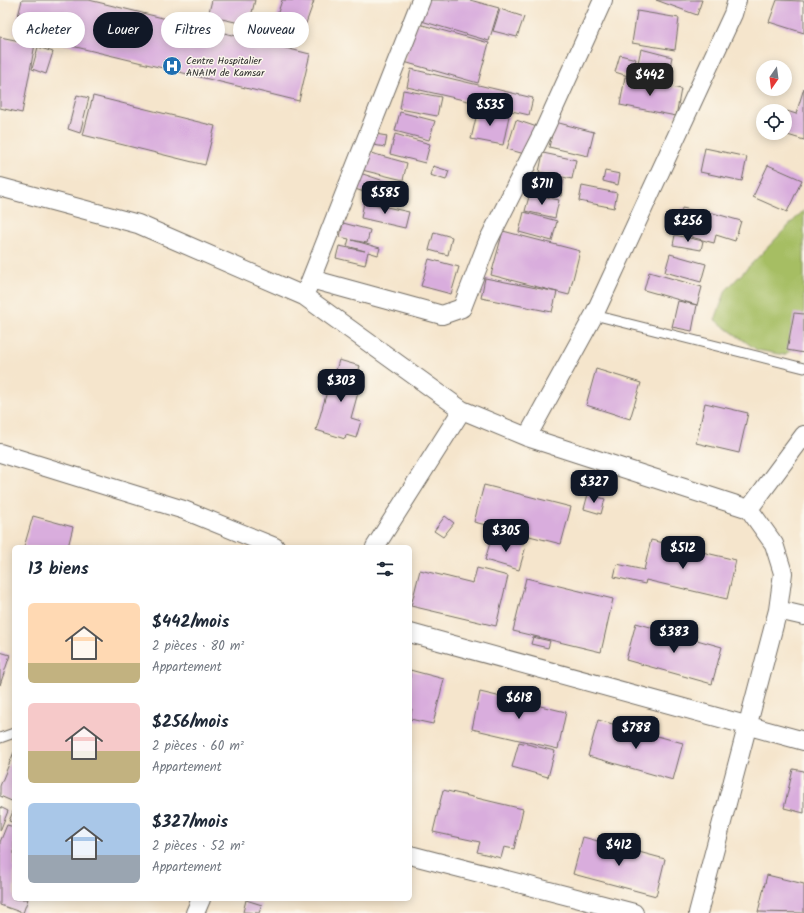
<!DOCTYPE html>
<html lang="fr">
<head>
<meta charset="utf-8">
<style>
	body { margin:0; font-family:Kalam,sans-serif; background:#f2f2f3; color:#1f2937; height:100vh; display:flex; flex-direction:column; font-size:15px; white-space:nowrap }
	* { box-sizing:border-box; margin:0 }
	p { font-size:13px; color:#747a83 }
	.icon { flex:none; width:22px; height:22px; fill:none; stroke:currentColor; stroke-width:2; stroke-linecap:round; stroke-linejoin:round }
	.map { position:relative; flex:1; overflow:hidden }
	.side { position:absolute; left:12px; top:545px; width:400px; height:356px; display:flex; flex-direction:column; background:#fff; border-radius:6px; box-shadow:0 2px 10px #0003 }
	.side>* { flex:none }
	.hud { position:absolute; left:12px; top:12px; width:400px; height:36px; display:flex; gap:8px }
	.needle { width:26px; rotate:194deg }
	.buttons { position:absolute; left:756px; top:60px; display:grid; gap:8px }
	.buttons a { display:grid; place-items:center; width:36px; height:36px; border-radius:50%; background:#fff; box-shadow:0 2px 10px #0003; font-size:20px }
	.price { position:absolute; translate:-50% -34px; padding:0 9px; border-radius:8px; background:#111827; color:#fff; font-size:13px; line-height:26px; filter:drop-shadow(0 1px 2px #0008) }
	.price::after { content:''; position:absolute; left:50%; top:24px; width:12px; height:9px; margin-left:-6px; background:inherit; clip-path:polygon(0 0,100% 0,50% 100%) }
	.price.selected { background:#222; color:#fff }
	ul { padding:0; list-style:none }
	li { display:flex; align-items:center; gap:12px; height:100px; padding:0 16px }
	li span { display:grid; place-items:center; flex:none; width:112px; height:80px; border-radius:6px; color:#555 }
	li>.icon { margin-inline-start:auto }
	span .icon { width:48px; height:48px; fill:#fffc; stroke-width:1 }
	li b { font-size:17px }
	h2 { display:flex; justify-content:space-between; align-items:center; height:48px; padding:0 16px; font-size:17px }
	.chip { padding:0 14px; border-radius:18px; background:#fff; box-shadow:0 2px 10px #0003; font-size:14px; line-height:36px }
	.chip.selected { background:#111827; color:#fff }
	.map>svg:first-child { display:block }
	.grass { fill:#a6be64; stroke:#687448 }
	.building { fill:#d9addd }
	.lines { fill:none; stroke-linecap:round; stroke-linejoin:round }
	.lane-casing { stroke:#726c63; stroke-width:11 }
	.street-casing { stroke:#726c63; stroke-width:20 }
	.lane { stroke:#fff; stroke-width:9 }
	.street { stroke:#fff; stroke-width:18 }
	.labels { text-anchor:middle; stroke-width:3; stroke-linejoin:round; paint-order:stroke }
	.poi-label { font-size:10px; fill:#2b2b2b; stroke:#fbf7ec; text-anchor:start }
</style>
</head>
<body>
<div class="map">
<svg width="804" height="913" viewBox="0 0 804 913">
	<rect width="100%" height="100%" fill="#fbf7ec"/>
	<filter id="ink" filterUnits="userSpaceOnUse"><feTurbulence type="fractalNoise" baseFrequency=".025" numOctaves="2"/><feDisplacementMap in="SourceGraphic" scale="8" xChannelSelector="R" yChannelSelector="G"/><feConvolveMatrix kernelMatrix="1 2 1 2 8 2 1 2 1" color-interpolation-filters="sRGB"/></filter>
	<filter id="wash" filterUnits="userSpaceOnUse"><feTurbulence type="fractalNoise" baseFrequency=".012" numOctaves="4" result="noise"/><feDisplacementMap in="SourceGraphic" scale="16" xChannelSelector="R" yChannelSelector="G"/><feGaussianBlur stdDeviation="0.9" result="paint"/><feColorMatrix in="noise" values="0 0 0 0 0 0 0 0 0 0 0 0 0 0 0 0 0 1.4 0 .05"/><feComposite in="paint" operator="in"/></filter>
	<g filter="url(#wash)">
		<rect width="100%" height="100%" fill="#f5e5cc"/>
		<path class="grass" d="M804 210V341L784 355 757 350 715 320 726 290Z"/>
		<g id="blocks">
			<path class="building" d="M22 0H89L310 54 299 101 14 32Z
				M212 0H255L249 25 208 16Z
				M282 0 314 1 300 40 272 31Z
				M424 0H470L499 8 489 41 418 20Z
				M656 0H702L697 15Z
				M777 0 804 1V33L769 22Z
				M500 9 524 17 517 37 493 31Z
				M637 11 679 18 675 50 632 43Z
				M415 23 489 43 478 83 404 62Z
				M0 37 35 44 22 113 0 108Z
				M38 47 53 52 46 74 32 69Z
				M641 49 672 57 667 80 636 72Z
				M620 55 636 59 631 77 615 72Z
				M411 69 533 98 529 115 407 87Z
				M625 77 681 89 676 116 620 105Z
				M804 88V140L781 133H785L787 111 796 114Z
				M403 90 441 97 437 116 400 109Z
				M77 95 89 98 80 133 68 129Z
				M93 96 215 126 205 165 83 135Z
				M478 109 509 116 503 145 471 139Z
				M400 112 435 121 429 140 395 131Z
				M516 120 537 127 528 155 507 149Z
				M555 122 594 132 588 156 549 147Z
				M370 133 387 136 385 147 368 144Z
				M395 134 430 144 425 163 390 154Z
				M705 148 747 157 742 181 700 172Z
				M367 152 407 163 403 180 362 170Z
				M543 153 576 160 572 179 539 172Z
				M768 165 802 180 787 212 753 197Z
				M433 166 449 171 446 180 430 175Z
				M605 171 620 174 618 185 603 181Z
				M357 172 402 187 397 203 352 188Z
				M541 174 564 179 561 196 537 192Z
				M582 186 617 193 614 208 579 201Z
				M530 193 559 200 555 218 525 211Z
				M364 202 409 212 405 228 361 218Z
				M682 208 706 213V211L741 221 735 241 716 235 714 243 691 237 694 226 702 227 679 222Z
				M524 212 557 221 552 241 519 232Z
				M343 223 370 230 367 243 352 240 380 248 378 255 368 252 365 265 336 258 339 246 365 251 347 246 349 239 340 237Z
				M503 231 580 251 569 295 491 275Z
				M434 232 452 237 448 255 429 250Z
				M675 235 703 241 701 250 673 245Z
				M670 254 706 264 701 282 665 272Z
				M429 259 459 267 451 294 421 286Z
				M649 272 702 287 697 305 644 290Z
				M485 278 557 292 552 312 481 298Z
				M678 301 697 305 692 331 672 327Z
				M794 313 804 314V353L787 350Z
				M339 360 360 366 356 380 361 382 351 418 361 421 356 438 346 435 345 439 316 430 332 374H335Z
				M596 369 641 383 630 419 586 405Z
				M705 403 748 413 739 453 696 443Z
				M484 485 571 507 561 544 474 522Z
				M588 494 605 499 601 514 584 509Z
				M33 516 73 527 68 547H24Z
				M445 516 454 523 443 537 434 531Z
				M492 536 526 546 519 570 485 560Z
				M651 540 736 560 727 599 646 580 645 584 614 577 617 564 644 570Z
				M477 568 508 576 496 626 411 606 420 570 473 583Z
				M526 578 613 599 601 652 513 631Z
				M636 623 722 647 712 684 626 660Z
				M533 637 550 641 548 648 531 644Z
				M0 652 10 655 0 685Z
				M410 670 444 679 433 724 410 719 412 709H410Z
				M480 692 566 712 558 749 472 729Z
				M598 720 683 743 673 780 588 756Z
				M519 742 555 751 548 777 512 767Z
				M14 752V802L0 796V786Z
				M793 769 804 771V813L784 808Z
				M443 790 523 809 514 849 504 847 501 858 477 852 480 842 433 832Z
				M0 807 8 811 0 831Z
				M14 809V823L9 821Z
				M7 825 14 827V899H28L23 913 0 905V842Z
				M583 837 665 859 656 896 573 874Z
				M767 875 804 884V913L758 912Z
				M246 900 262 905 259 913 243 912Z"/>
		</g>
	</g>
	<g filter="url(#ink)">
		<use href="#blocks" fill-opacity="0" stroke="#726c63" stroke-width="1"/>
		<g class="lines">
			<defs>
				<path id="lane" d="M594 315 804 368
					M0 738 14 733"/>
				<path id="street" d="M0 187 138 224 304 296 462 410 527 437 749 509 774 544 783 573 778 610 698 913
					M311 279 442 315 462 308 488 241 545 128 603 0
					M307 289 421 0
					M527 437 594 315 733 14 737 0
					M0 453 184 510 275 547
					M749 509 804 435
					M375 547 462 410
					M778 610 804 616
					M410 633 804 741
					M410 855 634 913
					M195 913 201 899"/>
			</defs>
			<use href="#lane" class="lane-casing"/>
			<use href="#street" class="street-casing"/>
			<use href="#lane" class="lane"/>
			<use href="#street" class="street"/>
		</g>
	</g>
	<defs>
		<symbol id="hospital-disc" viewBox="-11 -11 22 22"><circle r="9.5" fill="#1f6fb2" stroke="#fbf7ec"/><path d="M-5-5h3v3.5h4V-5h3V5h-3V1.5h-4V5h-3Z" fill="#fff"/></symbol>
	</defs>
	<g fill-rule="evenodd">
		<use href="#hospital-disc" x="161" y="55" width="22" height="22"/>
	</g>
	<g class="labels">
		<g class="poi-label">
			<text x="186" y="64">Centre Hospitalier<tspan x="186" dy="12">ANAIM de Kamsar</tspan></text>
		</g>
	</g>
</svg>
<div class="buttons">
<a><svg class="needle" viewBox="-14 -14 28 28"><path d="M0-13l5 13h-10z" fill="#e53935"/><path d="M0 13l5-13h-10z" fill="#747a83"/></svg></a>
<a><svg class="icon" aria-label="locate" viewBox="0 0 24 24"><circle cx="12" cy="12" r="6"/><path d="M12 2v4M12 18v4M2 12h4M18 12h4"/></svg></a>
</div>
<b class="price selected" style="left:650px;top:97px">$442</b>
<b class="price" style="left:490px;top:127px">$535</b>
<b class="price" style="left:542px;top:206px">$711</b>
<b class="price" style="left:385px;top:215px">$585</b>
<b class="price" style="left:688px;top:243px">$256</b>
<b class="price" style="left:341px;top:403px">$303</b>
<b class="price" style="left:594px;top:504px">$327</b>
<b class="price" style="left:506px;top:553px">$305</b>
<b class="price" style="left:683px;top:570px">$512</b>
<b class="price" style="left:674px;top:654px">$383</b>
<b class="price" style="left:519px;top:720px">$618</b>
<b class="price" style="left:636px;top:750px">$788</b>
<b class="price" style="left:619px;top:867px">$412</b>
<div class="hud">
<a class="chip">Acheter</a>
<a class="chip selected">Louer</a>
<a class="chip">Filtres</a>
<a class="chip">Nouveau</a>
</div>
<section class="side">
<h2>13 biens<svg class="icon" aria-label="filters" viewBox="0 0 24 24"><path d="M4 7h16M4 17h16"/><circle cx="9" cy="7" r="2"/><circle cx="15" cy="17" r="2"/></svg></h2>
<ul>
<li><span style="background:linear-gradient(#ffd9b3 75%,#c2b280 0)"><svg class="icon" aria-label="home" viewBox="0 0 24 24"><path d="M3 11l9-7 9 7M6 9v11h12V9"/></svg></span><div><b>$442/mois</b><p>2 pièces · 80 m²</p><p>Appartement</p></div></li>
<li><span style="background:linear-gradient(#f6c9c9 60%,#c2b280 0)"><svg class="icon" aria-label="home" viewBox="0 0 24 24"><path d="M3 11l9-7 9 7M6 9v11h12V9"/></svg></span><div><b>$256/mois</b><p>2 pièces · 60 m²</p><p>Appartement</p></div></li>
<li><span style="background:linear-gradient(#a9c7e8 65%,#9aa5b1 0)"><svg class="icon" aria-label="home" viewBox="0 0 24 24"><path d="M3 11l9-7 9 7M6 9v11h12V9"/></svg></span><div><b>$327/mois</b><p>2 pièces · 52 m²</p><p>Appartement</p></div></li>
</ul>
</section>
</div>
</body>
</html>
